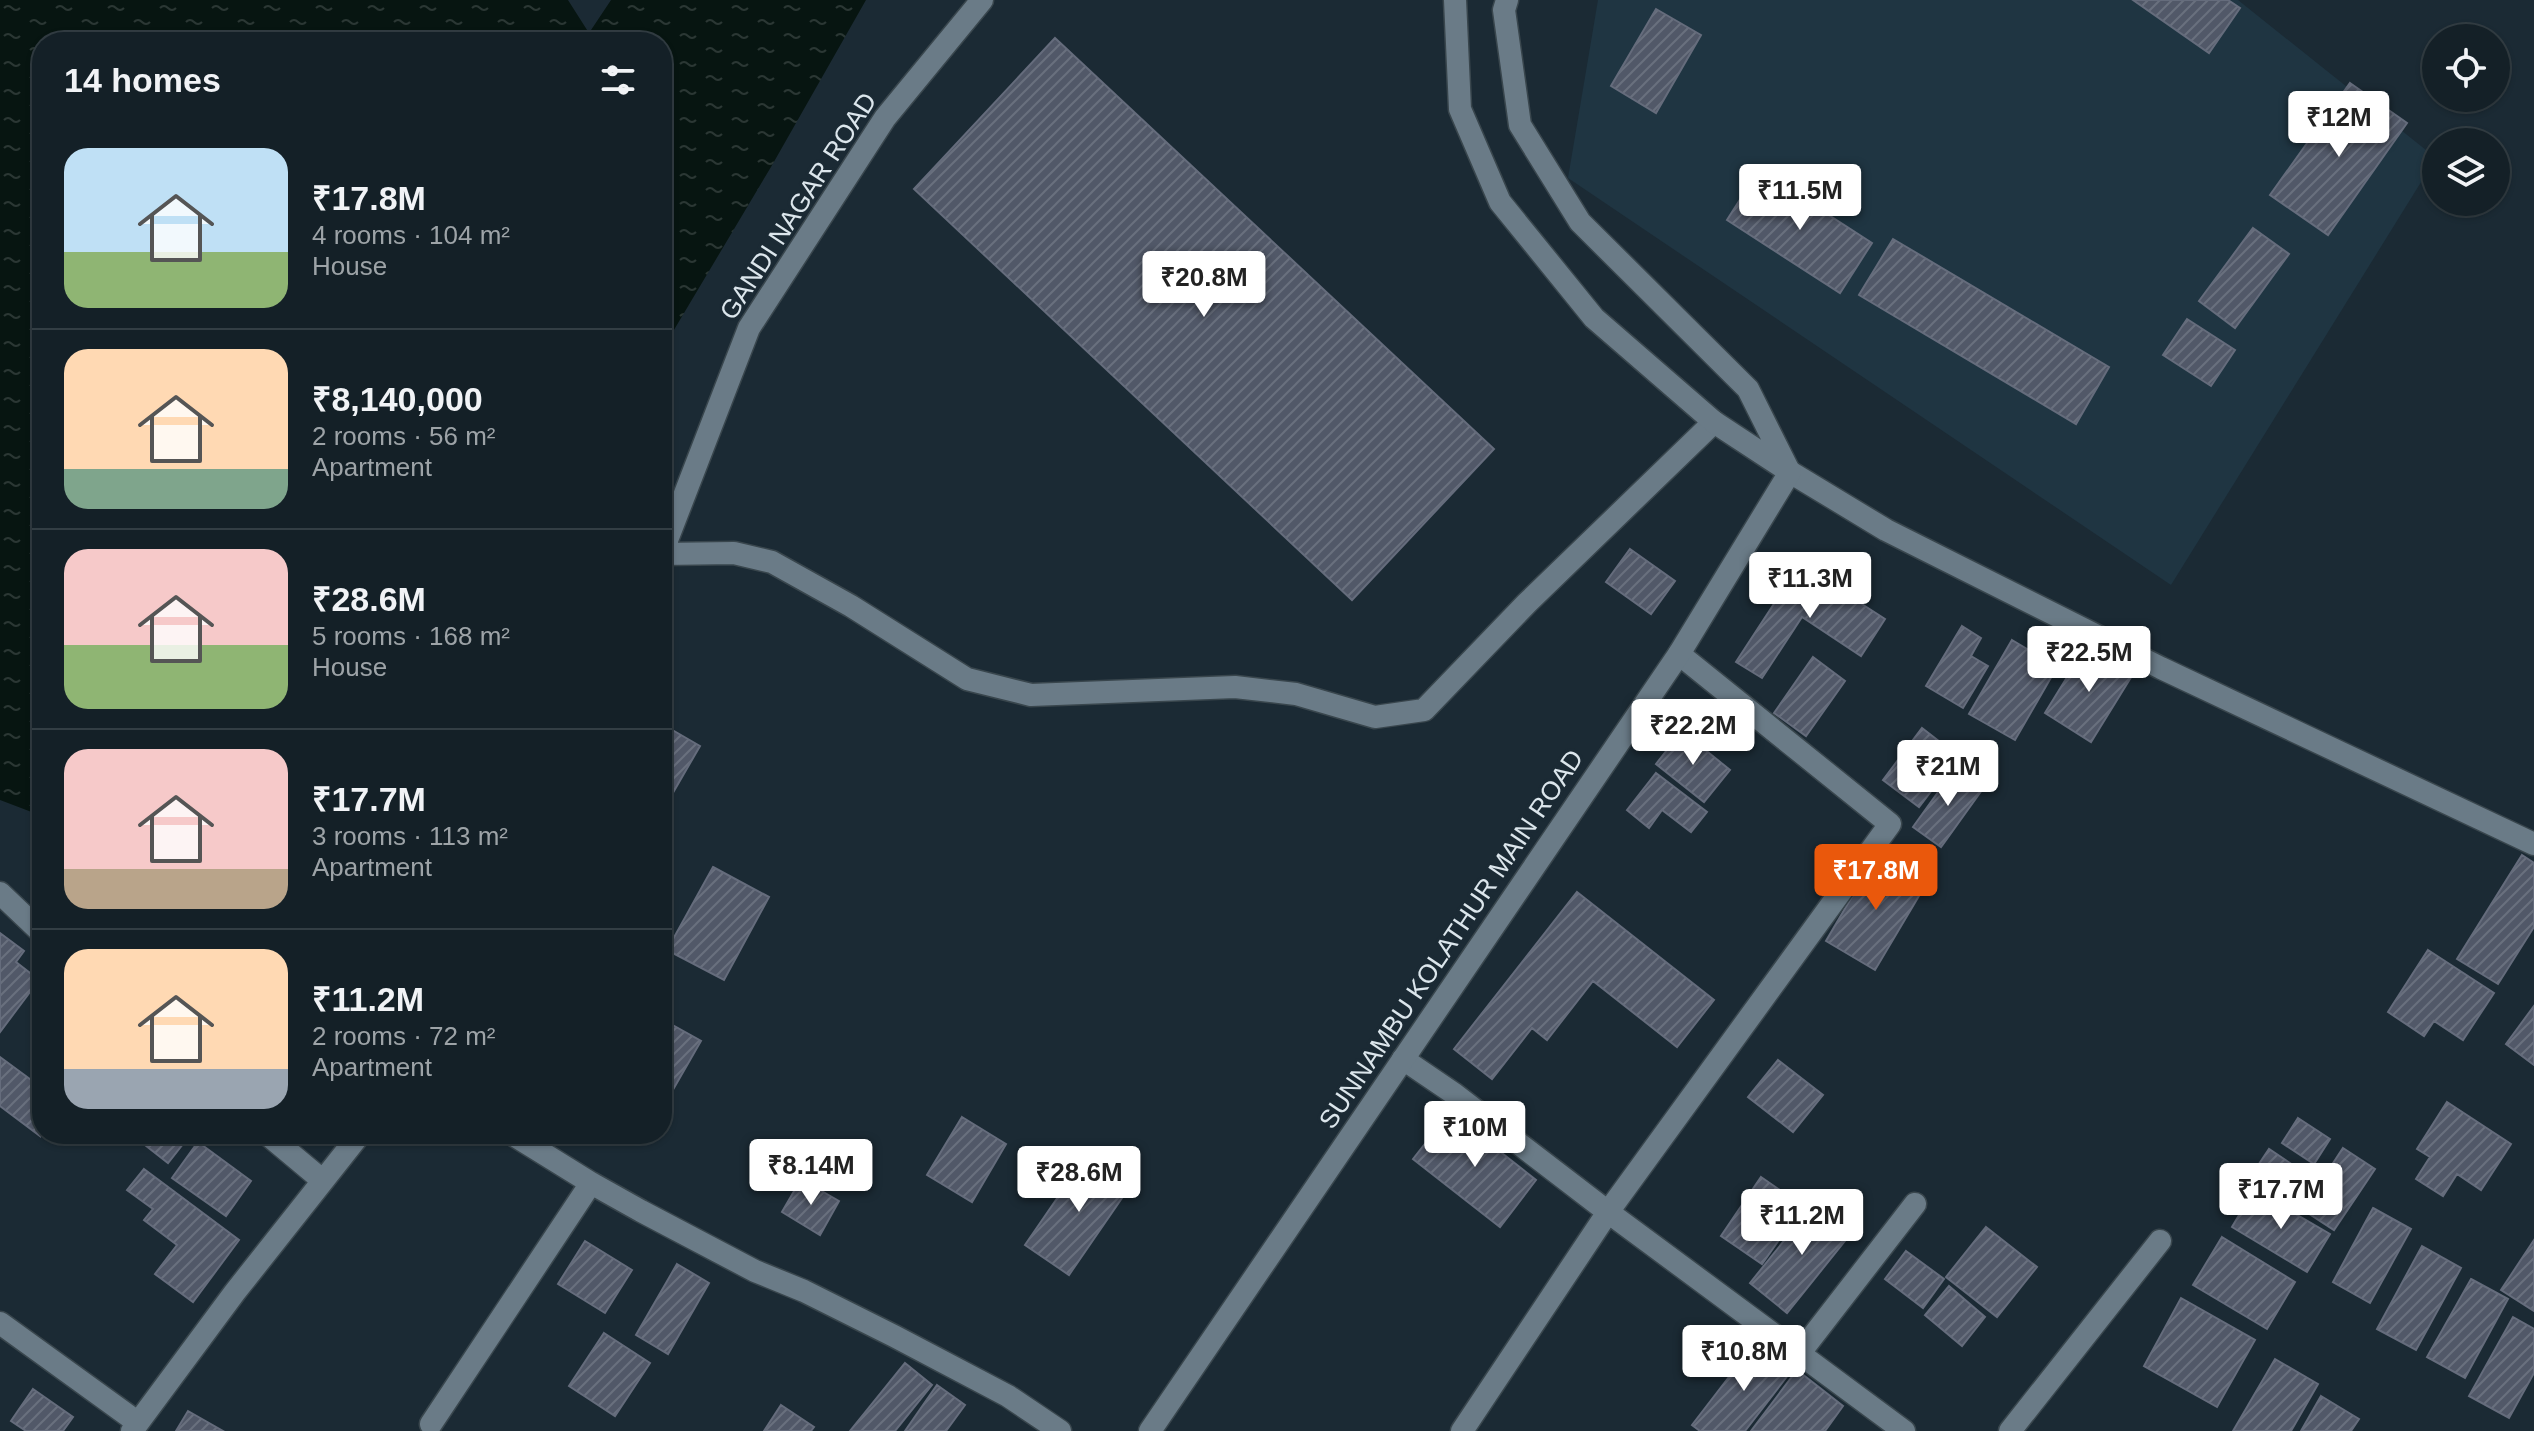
<!DOCTYPE html>
<html lang="en">
<head>
<meta charset="utf-8">
<style>
	body { margin:0; font-family:Helvetica,sans-serif; background:#1d282f; color:#f1f3f6; height:100vh; display:flex; flex-direction:column; font-size:30px; white-space:nowrap }
	* { box-sizing:border-box; margin:0 }
	p { font-size:26px; color:#9da3a7 }
	.icon { flex:none; width:44px; height:44px; fill:none; stroke:currentColor; stroke-width:2; stroke-linecap:round; stroke-linejoin:round }
	.map { position:relative; flex:1; overflow:hidden }
	.panel { position:absolute; left:32px; top:32px; width:640px; height:1112px; display:flex; flex-direction:column; background:#142027; border-radius:32px; box-shadow:0 2px 6px #0004,0 0 0 2px #333e44 }
	.panel>* { flex:none }
	.tools { position:absolute; left:2422px; top:24px; display:grid; gap:16px }
	.tools a { display:grid; place-items:center; width:88px; height:88px; border-radius:50%; background:#142027; box-shadow:0 2px 6px #0004,0 0 0 2px #333e44; font-size:40px }
	.price { position:absolute; translate:-50% -68px; padding:0 18px; border-radius:8px; background:#fff; color:#222; font-size:26px; line-height:52px; filter:drop-shadow(0 2px 4px #0008) }
	.price::after { content:''; position:absolute; left:50%; top:48px; width:24px; height:18px; margin-left:-12px; background:inherit; clip-path:polygon(0 0,100% 0,50% 100%) }
	.price.selected { background:#ea580c; color:#fff }
	ul { padding:0; list-style:none }
	li { display:flex; align-items:center; gap:24px; height:200px; padding:0 32px }
	li+li { border-top:2px solid #333e44 }
	li span { display:grid; place-items:center; flex:none; width:224px; height:160px; border-radius:24px; color:#555 }
	li>.icon { margin-inline-start:auto }
	span .icon { width:96px; height:96px; fill:#fffc; stroke-width:1 }
	li b { font-size:34px }
	h2 { display:flex; justify-content:space-between; align-items:center; height:96px; padding:0 32px; font-size:34px }
	.map>svg:first-child { display:block }
	.built { fill:#1f3542 }
	.water { fill:url(#water-ripples) }
	.building { fill:url(#building-hatch); stroke:#656c7c; stroke-width:2 }
	.lines { fill:none; stroke-linecap:round; stroke-linejoin:round }
	.minor-casing { stroke:#39464d; stroke-width:25 }
	.tertiary-casing { stroke:#39464d; stroke-width:25 }
	.minor { stroke:#6a7b87; stroke-width:22 }
	.tertiary { stroke:#6a7b87; stroke-width:22 }
	.labels { text-anchor:middle; stroke-width:6; stroke-linejoin:round; paint-order:stroke }
	.street-label { font-size:26px; fill:#dce6ec; stroke:#1b2a34 }
</style>
</head>
<body>
<div class="map">
<svg width="2534" height="1431" viewBox="0 0 2534 1431">
	<defs>
		<pattern id="water-ripples" width="26" height="14" patternUnits="userSpaceOnUse" patternTransform="scale(2)"><rect width="26" height="14" fill="#071511"/><path d="M2 4q2-2 4 0t4 0M15 11q2-2 4 0t4 0" fill="none" stroke="#2b3734"/></pattern>
		<pattern id="building-hatch" width="6" height="6" patternUnits="userSpaceOnUse" patternTransform="scale(2)"><rect width="6" height="6" fill="#515868"/><path d="M-1 1l2-2M0 6l6-6M5 7l2-2" fill="none" stroke="#69707e"/></pattern>
	</defs>
	<rect width="100%" height="100%" fill="#1b2a34"/>
	<path class="built" d="M1598 0H2238L2436 158 2171 585 1568 178Z"/>
	<path class="water" d="M0 0H568L589 33 611 0H866L771 167 662 350V42H42V816L0 800Z"/>
	<path class="building" d="M2133 0H2228L2240 8 2209 53Z
		M1656 9 1701 35 1656 113 1611 86Z
		M1055 38 1494 449 1352 600 914 189Z
		M2350 83 2407 123 2328 235 2270 195Z
		M1759 170 1872 243 1840 293 1727 220Z
		M2253 228 2289 254 2235 328 2199 301Z
		M1893 239 2109 367 2076 424 1859 295Z
		M2187 319 2235 350 2211 386 2163 355Z
		M1630 549 1675 581 1651 614 1606 582Z
		M1800 564 1885 619 1861 656 1802 617 1762 678 1736 662Z
		M1962 626 1981 638 1971 656 1988 666 1963 708 1926 686Z
		M2012 640 2057 667 2015 740 1969 714Z
		M2087 645 2133 674 2091 742 2045 713Z
		M1813 657 1845 681 1806 736 1774 713Z
		M662 724 700 746 667 803 662 800Z
		M1922 728 1958 756 1919 807 1883 780Z
		M1682 731 1730 770 1704 802 1656 764Z
		M1954 770 1982 790 1941 847 1913 827Z
		M1656 773 1707 812 1691 832 1662 810 1649 828 1627 810Z
		M1877 854 1926 884 1875 970 1826 941Z
		M2522 855 2534 863V927L2498 984 2457 959Z
		M713 867 769 897 724 980 667 950Z
		M1577 892 1714 1000 1677 1047 1593 981 1547 1040 1532 1028 1492 1079 1454 1049Z
		M0 933 24 951 16 962 39 980 0 1032Z
		M2428 950 2494 993 2463 1040 2434 1021 2424 1036 2388 1012Z
		M2534 1006V1065L2506 1044Z
		M669 1023 701 1041 663 1107 662 1035Z
		M0 1057 42 1088 40 1136 0 1106Z
		M1778 1060 1823 1095 1793 1132 1748 1097Z
		M2447 1102 2511 1144 2481 1190 2457 1174 2443 1196 2416 1179 2430 1157 2417 1149Z
		M1450 1112 1536 1180 1500 1227 1413 1159Z
		M962 1117 1006 1144 972 1202 927 1175Z
		M2298 1118 2330 1139 2314 1164 2282 1143Z
		M131 1134H189L190 1135 168 1163Z
		M198 1142 251 1181 226 1216 172 1178Z
		M2343 1148 2375 1169 2334 1230 2251 1176 2269 1149 2320 1183Z
		M1089 1152 1133 1182 1069 1275 1025 1245Z
		M144 1169 239 1240 193 1302 155 1274 177 1245 144 1220 153 1209 127 1190Z
		M1761 1177 1787 1195 1764 1230 1779 1240 1762 1264 1721 1236Z
		M801 1179 839 1201 820 1235 782 1212Z
		M2254 1190 2330 1234 2307 1272 2232 1227Z
		M1816 1201 1853 1231 1787 1313 1750 1283Z
		M2373 1208 2411 1229 2370 1303 2333 1282Z
		M1986 1227 2037 1267 1997 1317 1946 1277Z
		M2222 1237 2295 1282 2267 1329 2193 1285Z
		M2534 1240V1311L2501 1290Z
		M585 1241 632 1270 605 1313 558 1284Z
		M2422 1246 2461 1268 2416 1350 2377 1329Z
		M1906 1251 1944 1279 1923 1308 1885 1279Z
		M677 1264 709 1283 668 1354 636 1335Z
		M2471 1279 2508 1299 2465 1378 2427 1357Z
		M1949 1286 1985 1317 1962 1346 1925 1315Z
		M2181 1298 2255 1340 2217 1407 2144 1366Z
		M2513 1317 2534 1329V1373L2509 1418 2469 1396Z
		M604 1333 650 1363 615 1416 569 1386Z
		M1756 1342 1792 1370 1745 1431H1700L1692 1425Z
		M2275 1359 2318 1384 2291 1431H2233Z
		M905 1363 932 1385 895 1431H850Z
		M1797 1370 1843 1406 1825 1431H1751Z
		M937 1385 965 1405 946 1431H905Z
		M33 1389 73 1417 63 1431H26L11 1421Z
		M2321 1396 2359 1419 2351 1431H2301Z
		M781 1405 814 1427 811 1431H764Z
		M188 1411 223 1431H176Z"/>
	<g class="lines">
		<defs>
			<path id="minor" d="M1790 472 1886 530 2161 668 2534 844
				M662 553 749 328 885 118 982 0
				M662 554 734 553 772 562 851 606 967 679 1031 695 1235 687 1296 694 1375 717 1424 710 1527 603 1714 422
				M0 893 42 933
				M1403 1059 1453 1093 1608 1212 1904 1431
				M267 1134 322 1180
				M512 1134 591 1183 641 1211 755 1271 804 1291 894 1336 1008 1396 1060 1431
				M0 1323 137 1422
				M1799 1354 1915 1204
				M431 1424 591 1183
				M132 1431 235 1292 360 1134
				M1462 1431 1608 1212 1890 824 1679 654
				M2010 1431 2160 1241"/>
			<path id="tertiary" d="M1455 0 1460 109 1500 202 1594 318 1714 422 1790 472
				M1507 0 1504 10 1520 125 1580 222 1748 389 1789 471
				M1150 1431 1679 654 1790 472"/>
		</defs>
		<use href="#minor" class="minor-casing"/>
		<use href="#tertiary" class="tertiary-casing"/>
		<use href="#minor" class="minor"/>
		<use href="#tertiary" class="tertiary"/>
	</g>
	<g class="labels">
		<g class="street-label">
			<text transform="translate(798 206) rotate(-57)" y="9">GANDI NAGAR ROAD</text>
			<text transform="translate(1451 939) rotate(-56)" y="9">SUNNAMBU KOLATHUR MAIN ROAD</text>
		</g>
	</g>
</svg>
<div class="tools">
<a><svg class="icon" aria-label="locate" viewBox="0 0 24 24"><circle cx="12" cy="12" r="6"/><path d="M12 2v4M12 18v4M2 12h4M18 12h4"/></svg></a>
<a><svg class="icon" aria-label="layers" viewBox="0 0 24 24"><path d="M12 4l9 5-9 5-9-5zM3 14l9 5 9-5"/></svg></a>
</div>
<b class="price" style="left:2339px;top:159px">₹12M</b>
<b class="price" style="left:1800px;top:232px">₹11.5M</b>
<b class="price" style="left:1204px;top:319px">₹20.8M</b>
<b class="price" style="left:1810px;top:620px">₹11.3M</b>
<b class="price" style="left:2089px;top:694px">₹22.5M</b>
<b class="price" style="left:1693px;top:767px">₹22.2M</b>
<b class="price" style="left:1948px;top:808px">₹21M</b>
<b class="price selected" style="left:1876px;top:912px">₹17.8M</b>
<b class="price" style="left:1475px;top:1169px">₹10M</b>
<b class="price" style="left:811px;top:1207px">₹8.14M</b>
<b class="price" style="left:1079px;top:1214px">₹28.6M</b>
<b class="price" style="left:2281px;top:1231px">₹17.7M</b>
<b class="price" style="left:1802px;top:1257px">₹11.2M</b>
<b class="price" style="left:1744px;top:1393px">₹10.8M</b>
<section class="panel">
<h2>14 homes<svg class="icon" aria-label="filters" viewBox="0 0 24 24"><path d="M4 7h16M4 17h16"/><circle cx="9" cy="7" r="2"/><circle cx="15" cy="17" r="2"/></svg></h2>
<ul>
<li><span style="background:linear-gradient(#bfe0f5 65%,#8fb573 0)"><svg class="icon" aria-label="home" viewBox="0 0 24 24"><path d="M3 11l9-7 9 7M6 9v11h12V9"/></svg></span><div><b>₹17.8M</b><p>4 rooms · 104 m²</p><p>House</p></div></li>
<li><span style="background:linear-gradient(#ffd9b3 75%,#7fa58c 0)"><svg class="icon" aria-label="home" viewBox="0 0 24 24"><path d="M3 11l9-7 9 7M6 9v11h12V9"/></svg></span><div><b>₹8,140,000</b><p>2 rooms · 56 m²</p><p>Apartment</p></div></li>
<li><span style="background:linear-gradient(#f6c9c9 60%,#8fb573 0)"><svg class="icon" aria-label="home" viewBox="0 0 24 24"><path d="M3 11l9-7 9 7M6 9v11h12V9"/></svg></span><div><b>₹28.6M</b><p>5 rooms · 168 m²</p><p>House</p></div></li>
<li><span style="background:linear-gradient(#f6c9c9 75%,#b9a48a 0)"><svg class="icon" aria-label="home" viewBox="0 0 24 24"><path d="M3 11l9-7 9 7M6 9v11h12V9"/></svg></span><div><b>₹17.7M</b><p>3 rooms · 113 m²</p><p>Apartment</p></div></li>
<li><span style="background:linear-gradient(#ffd9b3 75%,#9aa5b1 0)"><svg class="icon" aria-label="home" viewBox="0 0 24 24"><path d="M3 11l9-7 9 7M6 9v11h12V9"/></svg></span><div><b>₹11.2M</b><p>2 rooms · 72 m²</p><p>Apartment</p></div></li>
</ul>
</section>
</div>
</body>
</html>
